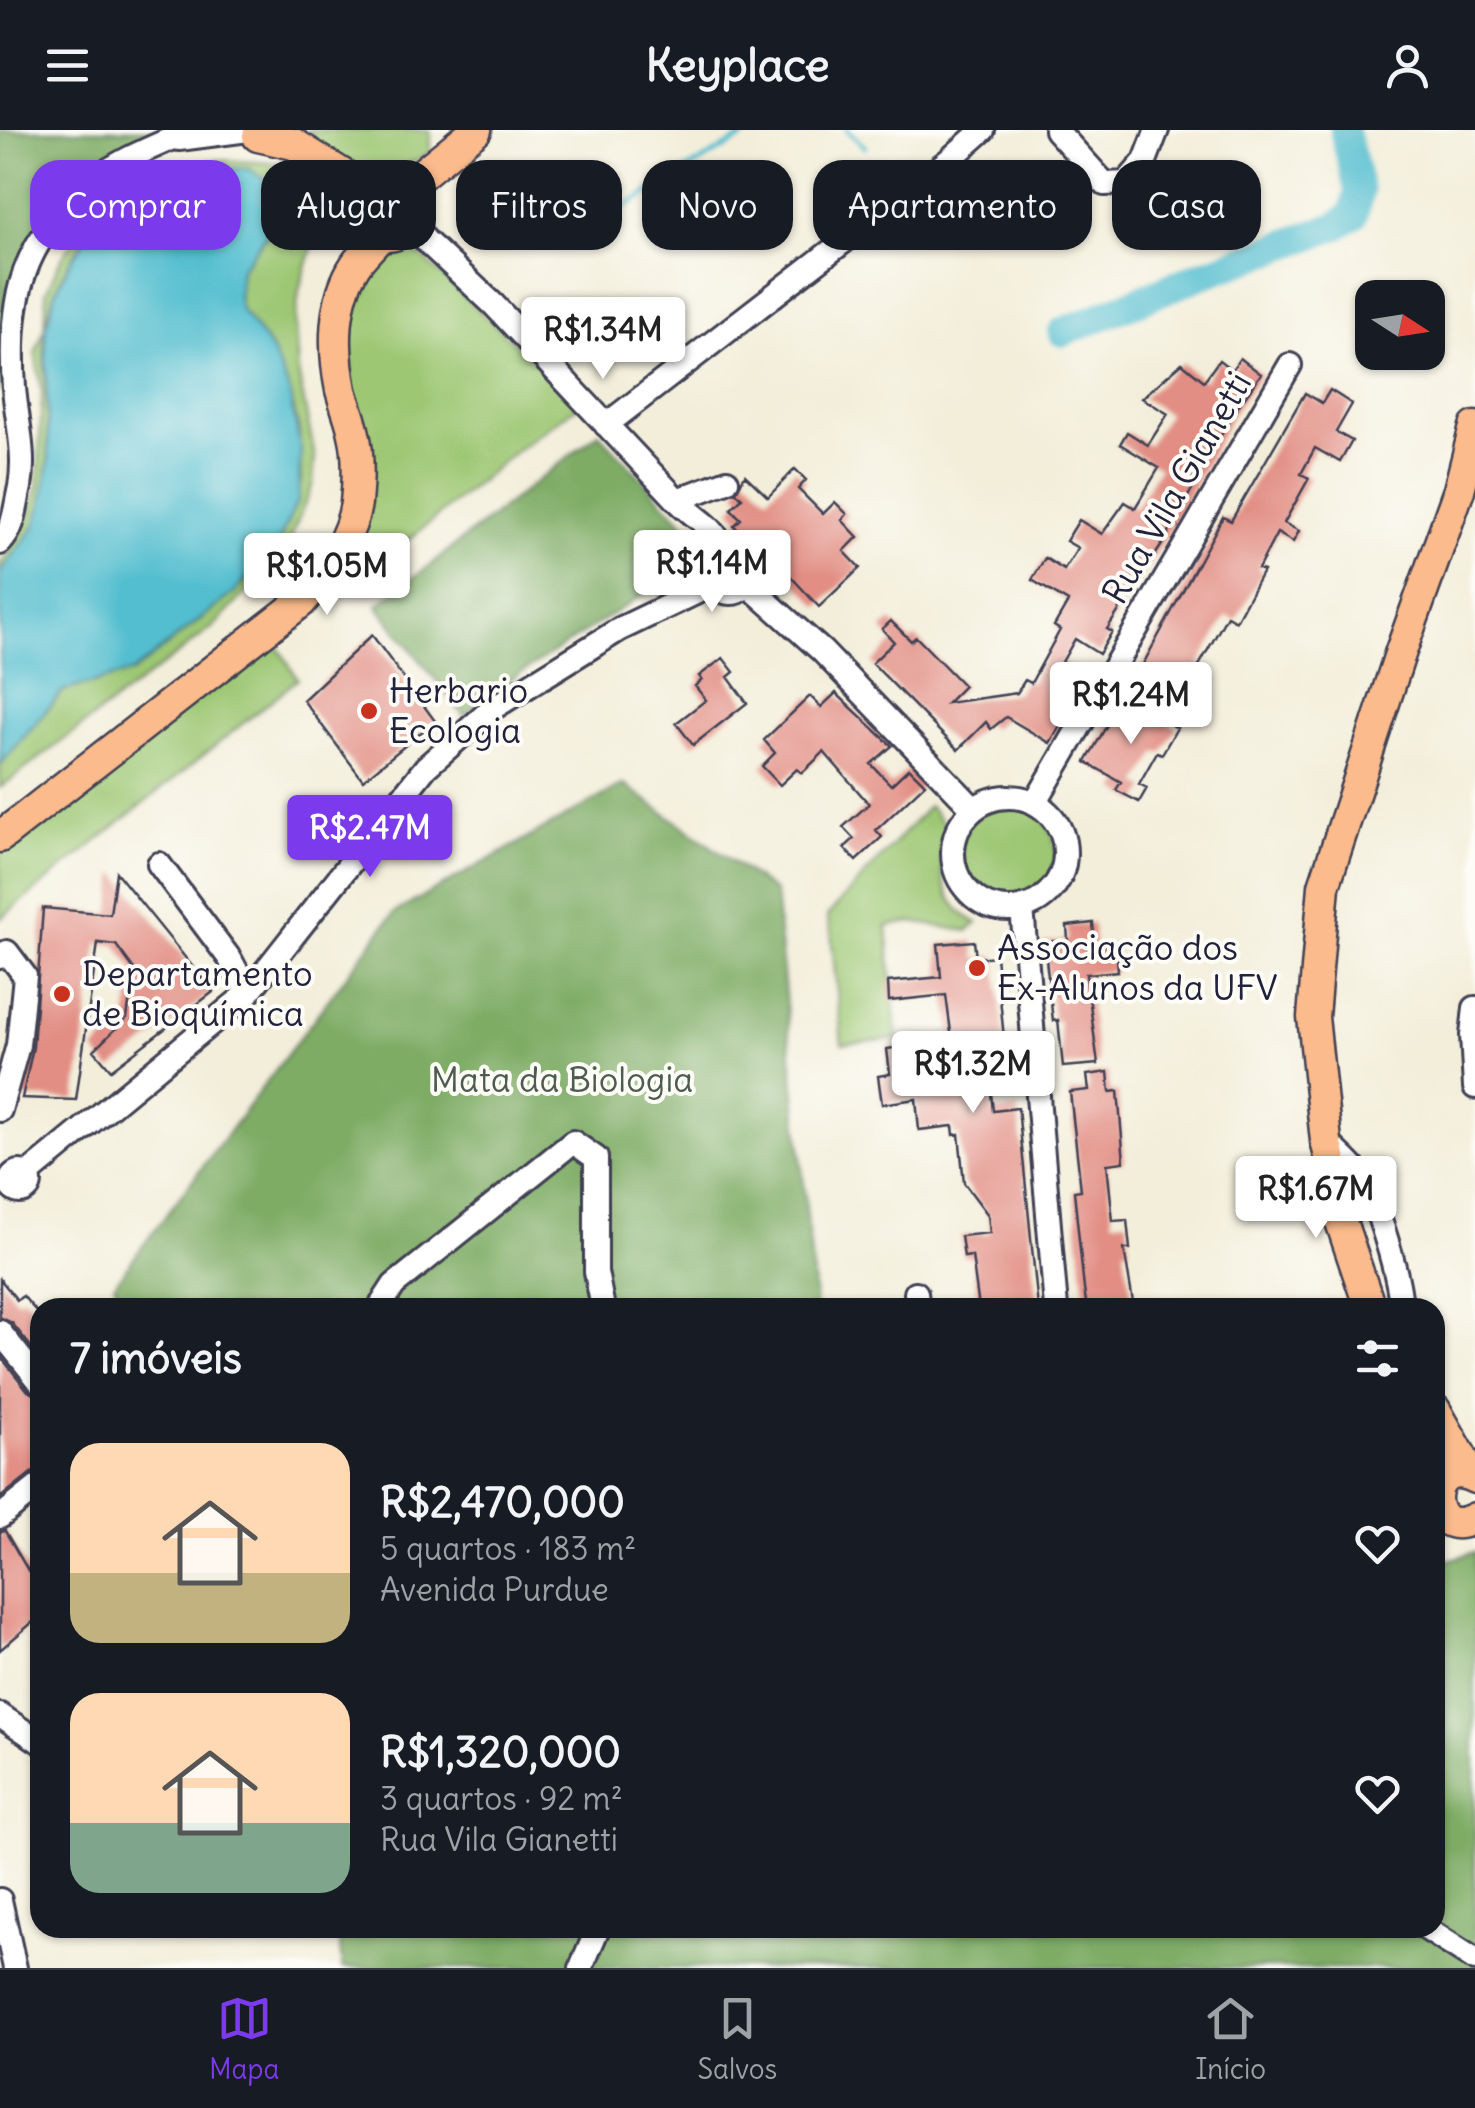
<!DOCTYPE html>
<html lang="pt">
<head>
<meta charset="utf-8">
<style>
	body { margin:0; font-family:Delius,sans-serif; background:#20242c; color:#f1f3f6; height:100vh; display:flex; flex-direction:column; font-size:38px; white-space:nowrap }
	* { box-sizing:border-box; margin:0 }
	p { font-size:32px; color:#9ea1a6 }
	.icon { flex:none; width:55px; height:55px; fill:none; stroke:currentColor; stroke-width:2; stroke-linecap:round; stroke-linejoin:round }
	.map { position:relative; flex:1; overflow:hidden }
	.drawer { position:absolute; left:30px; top:1168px; width:1415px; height:640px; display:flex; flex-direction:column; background:#171b24; border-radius:30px; box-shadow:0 2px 8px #0004 }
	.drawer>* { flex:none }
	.guide { position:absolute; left:30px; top:30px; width:1415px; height:90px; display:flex; gap:20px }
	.needle { width:65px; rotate:102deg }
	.controls { position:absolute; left:1355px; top:150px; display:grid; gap:20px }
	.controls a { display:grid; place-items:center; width:90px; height:90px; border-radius:20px; background:#171b24; box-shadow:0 2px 8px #0004; font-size:50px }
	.price { position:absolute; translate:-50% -85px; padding:0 22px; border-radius:10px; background:#fff; color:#222; font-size:32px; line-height:65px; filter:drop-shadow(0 2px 5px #0008) }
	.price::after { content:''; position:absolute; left:50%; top:60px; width:30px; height:22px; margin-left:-15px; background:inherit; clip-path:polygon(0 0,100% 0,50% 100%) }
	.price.on { background:#7c3aed; color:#fff }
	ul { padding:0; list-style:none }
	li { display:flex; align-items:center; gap:30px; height:250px; padding:0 40px }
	li span { display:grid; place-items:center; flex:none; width:280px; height:200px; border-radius:30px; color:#555 }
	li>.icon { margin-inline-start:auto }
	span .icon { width:120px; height:120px; fill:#fffc; stroke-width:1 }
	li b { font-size:42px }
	h2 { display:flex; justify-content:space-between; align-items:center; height:120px; padding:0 40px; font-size:42px }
	.pill { padding:0 35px; border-radius:30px; background:#171b24; box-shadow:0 2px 8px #0004; font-size:35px; line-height:90px }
	.pill.on { background:#7c3aed; color:#fff }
	header { display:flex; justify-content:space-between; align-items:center; height:130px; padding:0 40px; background:#171b24; font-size:45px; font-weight:700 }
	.menu { display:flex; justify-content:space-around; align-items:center; height:140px; border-top:2px solid #363941; background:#171b24; font-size:28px; color:#9ea1a6 }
	.menu a { display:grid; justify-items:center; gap:5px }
	.menu .on { color:#7c3aed }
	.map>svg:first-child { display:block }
	.green { fill:#9dc773; stroke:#607457; stroke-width:2.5 }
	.forest { fill:#7eac65; stroke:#506750; stroke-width:2.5 }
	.water { fill:#53becf; stroke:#3a7085; stroke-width:2.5 }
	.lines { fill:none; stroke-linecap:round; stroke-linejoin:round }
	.stream { stroke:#53becf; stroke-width:5 }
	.river { stroke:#53becf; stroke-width:30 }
	.building { fill:#e28e84; fill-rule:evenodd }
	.minor-casing { stroke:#414153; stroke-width:28 }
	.major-casing { stroke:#414153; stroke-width:35 }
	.minor { stroke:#fff; stroke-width:22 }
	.major { stroke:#fbbb8c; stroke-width:30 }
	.poi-dot { fill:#c8321e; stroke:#fdfcf7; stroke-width:4 }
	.labels { text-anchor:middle; stroke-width:8; stroke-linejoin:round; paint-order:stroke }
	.street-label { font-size:35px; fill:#22223b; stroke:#fdfcf7 }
	.poi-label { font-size:35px; fill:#22223b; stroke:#fdfcf7; text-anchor:start }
	.park-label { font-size:35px; fill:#4d5c4f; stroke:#fdfcf7 }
</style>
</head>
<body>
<header><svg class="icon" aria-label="menu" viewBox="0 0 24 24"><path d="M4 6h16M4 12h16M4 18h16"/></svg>Keyplace<svg class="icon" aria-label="person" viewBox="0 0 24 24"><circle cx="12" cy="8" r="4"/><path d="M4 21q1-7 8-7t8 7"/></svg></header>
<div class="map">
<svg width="1475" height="1838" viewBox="0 0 1475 1838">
	<rect width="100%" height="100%" fill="#fdfcf7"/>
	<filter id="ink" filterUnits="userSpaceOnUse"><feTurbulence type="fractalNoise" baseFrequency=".01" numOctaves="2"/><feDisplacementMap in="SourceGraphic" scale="20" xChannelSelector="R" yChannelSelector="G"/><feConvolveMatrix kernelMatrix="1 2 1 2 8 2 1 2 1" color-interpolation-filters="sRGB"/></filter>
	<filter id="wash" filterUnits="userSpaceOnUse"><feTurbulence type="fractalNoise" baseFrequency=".0048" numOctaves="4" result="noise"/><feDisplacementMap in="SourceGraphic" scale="40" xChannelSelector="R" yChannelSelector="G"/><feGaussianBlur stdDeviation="2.25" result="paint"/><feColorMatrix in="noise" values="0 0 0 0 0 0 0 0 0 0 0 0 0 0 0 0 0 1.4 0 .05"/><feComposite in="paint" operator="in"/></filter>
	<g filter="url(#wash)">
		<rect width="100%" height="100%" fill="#f3eeda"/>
		<path class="green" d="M307 0H430V22C381 54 345 45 307 0Z
			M218 30 299 34 325 50 335 67 316 106 299 160 295 194 298 241 315 327 313 354 285 422 213 497 0 658V635L63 561 133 542 233 463 256 441 301 353 299 300 289 260 271 219 241 180 238 167 241 139 270 101 143 64C124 76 102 88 88 105 67 131 48 170 45 203 40 267 61 331 36 393 28 412 13 428 0 443V434L26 393 38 356 42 262 35 223 45 198 46 162 61 129 84 96 136 57 198 32Z
			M393 113 411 117 580 274 517 320 345 463 332 445 351 410V159Z
			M272 507 298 549 0 789V719Z
			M960 723a48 48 0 1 1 96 0a48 48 0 1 1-96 0Z
			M929 676 945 695C938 732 938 773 977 793L968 801 911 792 887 796 897 909 842 914 831 802 827 786Z"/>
		<path class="forest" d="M0 0H165L63 50 21 131 14 252 0 261Z
			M599 303 690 400 692 421 678 442 495 560 464 586 377 476Z
			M624 654 775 762 816 1177 127 1178 114 1154 394 783Z
			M1475 1422V1838H342L338 1798H1435V1434Z"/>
		<path class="water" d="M211 38 249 39 268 51 277 66 274 94 241 139 238 167 241 180 271 219 289 260 301 320 298 370 278 413 234 463 133 542 63 561 0 635V443L34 398 42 374 49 331 45 201 55 164 69 133 89 104 106 89 165 52Z"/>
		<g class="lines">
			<path class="stream" d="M847 0 865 17
				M612 84 755 0"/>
			<path class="river" d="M1063 202 1198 146 1337 96 1353 85 1359 61 1344 0"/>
		</g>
		<g id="blocks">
			<path class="building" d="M1240 228 1261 244 1232 285 1163 413 1107 499 1112 502 1099 524 1075 509 1062 532 1086 546V551L1050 613 1006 587 991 599 986 592 958 620 872 533 894 512 882 499 891 491 911 511 916 507 964 556 947 573 1017 563 1025 550 1031 553 1060 500 1054 496 1068 472 1032 450 1045 428 1064 440 1078 418 1066 411 1079 390 1102 404 1125 372 1135 378 1159 338 1120 314 1127 302 1148 315 1168 284 1142 268 1182 233 1204 251 1219 230 1232 240Z
				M1330 260 1352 274 1336 302 1352 311 1340 332 1315 318 1301 344 1309 348 1284 393 1299 401 1293 412 1277 403 1258 439 1263 441 1236 491 1227 486 1178 573 1136 547 1223 387 1231 391 1305 263 1322 273Z
				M795 339 806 350 798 359 823 384 835 372 847 384 842 390 858 407 844 421 860 438 819 477 783 438 781 440 734 396 741 389 731 379 742 368 736 362 745 345 768 367Z
				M372 505 435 591 363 650 303 570Z
				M723 528 734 542 728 547 747 573 693 615 676 593 706 570 695 556 702 550 699 546Z
				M836 563 892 616 871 634 891 655 909 638 925 654 876 700 882 707 856 731 844 718 854 709 843 697 869 674 824 622 802 643 797 639 780 655 762 636 775 623 764 610 810 566 821 577Z
				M1123 567 1177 598 1162 624 1157 622 1139 654 1147 658 1139 672 1116 660 1121 652 1086 632Z
				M116 742 213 862 111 940 94 920 127 888 134 839 116 815 98 813 76 970 22 968 33 917 43 778 110 784Z
				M1093 793 1095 816 1116 814 1118 841 1086 844 1098 934 1063 937 1058 890 1053 891 1044 812 1068 810 1067 796Z
				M974 811 976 828 996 826 1005 919 1009 918 1012 943 989 946 993 981 1018 978 1038 1178H979L972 1126 964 1127 961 1106 990 1103 988 1085 964 1053 959 1004 954 1005 953 996 919 1000 916 969 882 974 878 946 890 944 887 919 952 910 946 865 889 871 888 852 941 847 938 814ZM937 926 941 960 915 963 911 929Z
				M1108 942 1110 962 1118 961 1124 1032 1107 1034 1113 1091 1127 1090 1130 1119H1124L1134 1178H1087L1084 1159 1074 1061 1081 1060 1070 962 1089 960 1087 945Z
				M0 1149 17 1170 23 1166 40 1186V1197L33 1202 40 1210V1228L12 1193 0 1187Z
				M0 1226 28 1261 40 1267V1340L31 1343 0 1368Z
				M5 1401 40 1461V1486L0 1520V1402Z"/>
		</g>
	</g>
	<g filter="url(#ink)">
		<use href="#blocks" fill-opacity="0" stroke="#414153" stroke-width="2.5"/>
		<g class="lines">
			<defs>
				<path id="minor" d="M1056 0 1105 54 1126 53 1145 31 1157 0
					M179 9 248 0
					M406 86 426 111 494 175 677 370C703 396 712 391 728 428
					M606 295 949 30 983 0
					M677 370 727 351
					M0 413C15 397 15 378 20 357 26 324 17 292 14 258 8 167 22 108 96 49 122 28 161 14 191 0
					M713 445a18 18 0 1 1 36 0a18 18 0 1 1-36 0Z
					M747 454 822 521 974 679
					M953 723a56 56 0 1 1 112 0a56 56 0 1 1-112 0Z
					M1035 673 1290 235
					M159 734 230 829 248 863
					M1022 778 1056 1178
					M0 827 7 822 25 846 18 915 0 980
					M1475 878 1472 905 1475 957
					M1327 1012C1338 1023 1352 1034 1361 1047 1377 1071 1400 1148 1401 1178
					M10 1052a10 10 0 1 1 20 0a10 10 0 1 1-20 0Z
					M27 1045 248 863 426 637 493 578 620 499 716 453
					M916 1163 918 1178
					M379 1178 394 1155 573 1012 596 1028V1142L603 1178
					M0 1202 40 1252
					M0 1387 40 1355
					M0 1585 40 1612
					M0 1770 15 1838
					M1425 1798 1475 1830
					M581 1838 598 1798"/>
				<path id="major" d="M258 6 294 14 385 71
					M390 70 476 0
					M370 88a18 18 0 1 1 36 0a18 18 0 1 1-36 0Z
					M0 707 301 472C325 445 351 410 356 373 358 352 359 324 354 304 351 289 345 275 341 260 333 220 332 170 356 134 363 124 373 115 381 105
					M1370 1178 1330 1059 1332 1034 1326 1011 1313 887 1324 756 1401 521 1459 360 1475 297
					M1435 1280 1473 1347
					M1475 1348C1423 1322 1423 1415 1475 1388"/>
			</defs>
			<use href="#minor" class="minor-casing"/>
			<use href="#major" class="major-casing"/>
			<use href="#minor" class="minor"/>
			<use href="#major" class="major"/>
		</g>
	</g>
	<g class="poi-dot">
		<circle cx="369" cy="581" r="10"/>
		<circle cx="977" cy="838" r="10"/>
		<circle cx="62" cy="864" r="10"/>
	</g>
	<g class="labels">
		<g class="street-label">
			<text transform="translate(1177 358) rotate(-60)" y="12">Rua Vila Gianetti</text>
		</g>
		<g class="poi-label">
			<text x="389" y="573">Herbario<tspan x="389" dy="40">Ecologia</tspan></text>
			<text x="997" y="830">Associação dos<tspan x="997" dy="40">Ex-Alunos da UFV</tspan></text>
			<text x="82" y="856">Departamento<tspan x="82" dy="40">de Bioquímica</tspan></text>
		</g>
		<g class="park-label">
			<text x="562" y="962">Mata da Biologia</text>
		</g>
	</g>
</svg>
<div class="controls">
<a><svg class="needle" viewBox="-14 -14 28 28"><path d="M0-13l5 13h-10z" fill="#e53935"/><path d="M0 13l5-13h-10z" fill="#9ea1a6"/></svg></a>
</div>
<b class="price" style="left:603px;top:252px">R$1.34M</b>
<b class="price" style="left:712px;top:485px">R$1.14M</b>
<b class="price" style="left:327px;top:488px">R$1.05M</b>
<b class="price" style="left:1131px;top:617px">R$1.24M</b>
<b class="price on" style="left:370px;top:750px">R$2.47M</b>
<b class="price" style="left:973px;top:986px">R$1.32M</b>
<b class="price" style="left:1316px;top:1111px">R$1.67M</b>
<div class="guide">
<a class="pill on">Comprar</a>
<a class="pill">Alugar</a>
<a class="pill">Filtros</a>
<a class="pill">Novo</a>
<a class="pill">Apartamento</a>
<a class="pill">Casa</a>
</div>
<section class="drawer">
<h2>7 imóveis<svg class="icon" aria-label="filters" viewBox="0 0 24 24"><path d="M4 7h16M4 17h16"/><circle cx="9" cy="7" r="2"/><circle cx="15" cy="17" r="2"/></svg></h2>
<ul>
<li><span style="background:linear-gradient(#ffd9b3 65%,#c2b280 0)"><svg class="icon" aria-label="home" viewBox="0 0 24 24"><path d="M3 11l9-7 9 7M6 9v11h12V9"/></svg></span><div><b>R$2,470,000</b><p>5 quartos · 183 m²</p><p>Avenida Purdue</p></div><svg class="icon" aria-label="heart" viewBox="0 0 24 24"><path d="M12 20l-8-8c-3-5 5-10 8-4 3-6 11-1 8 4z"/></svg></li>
<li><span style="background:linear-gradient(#ffd9b3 65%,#7fa58c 0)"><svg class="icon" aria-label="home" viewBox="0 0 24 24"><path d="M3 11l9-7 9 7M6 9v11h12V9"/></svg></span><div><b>R$1,320,000</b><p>3 quartos · 92 m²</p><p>Rua Vila Gianetti</p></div><svg class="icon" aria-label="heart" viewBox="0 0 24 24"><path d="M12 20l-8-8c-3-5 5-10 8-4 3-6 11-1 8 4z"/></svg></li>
</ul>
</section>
</div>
<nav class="menu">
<a class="on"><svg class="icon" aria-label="map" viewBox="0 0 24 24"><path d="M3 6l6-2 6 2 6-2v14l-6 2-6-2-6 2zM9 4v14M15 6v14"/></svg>Mapa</a>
<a><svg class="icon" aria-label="saved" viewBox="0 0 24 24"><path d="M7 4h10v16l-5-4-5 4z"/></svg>Salvos</a>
<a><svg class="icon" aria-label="home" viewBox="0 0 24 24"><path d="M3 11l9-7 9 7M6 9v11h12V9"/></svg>Início</a>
</nav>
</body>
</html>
